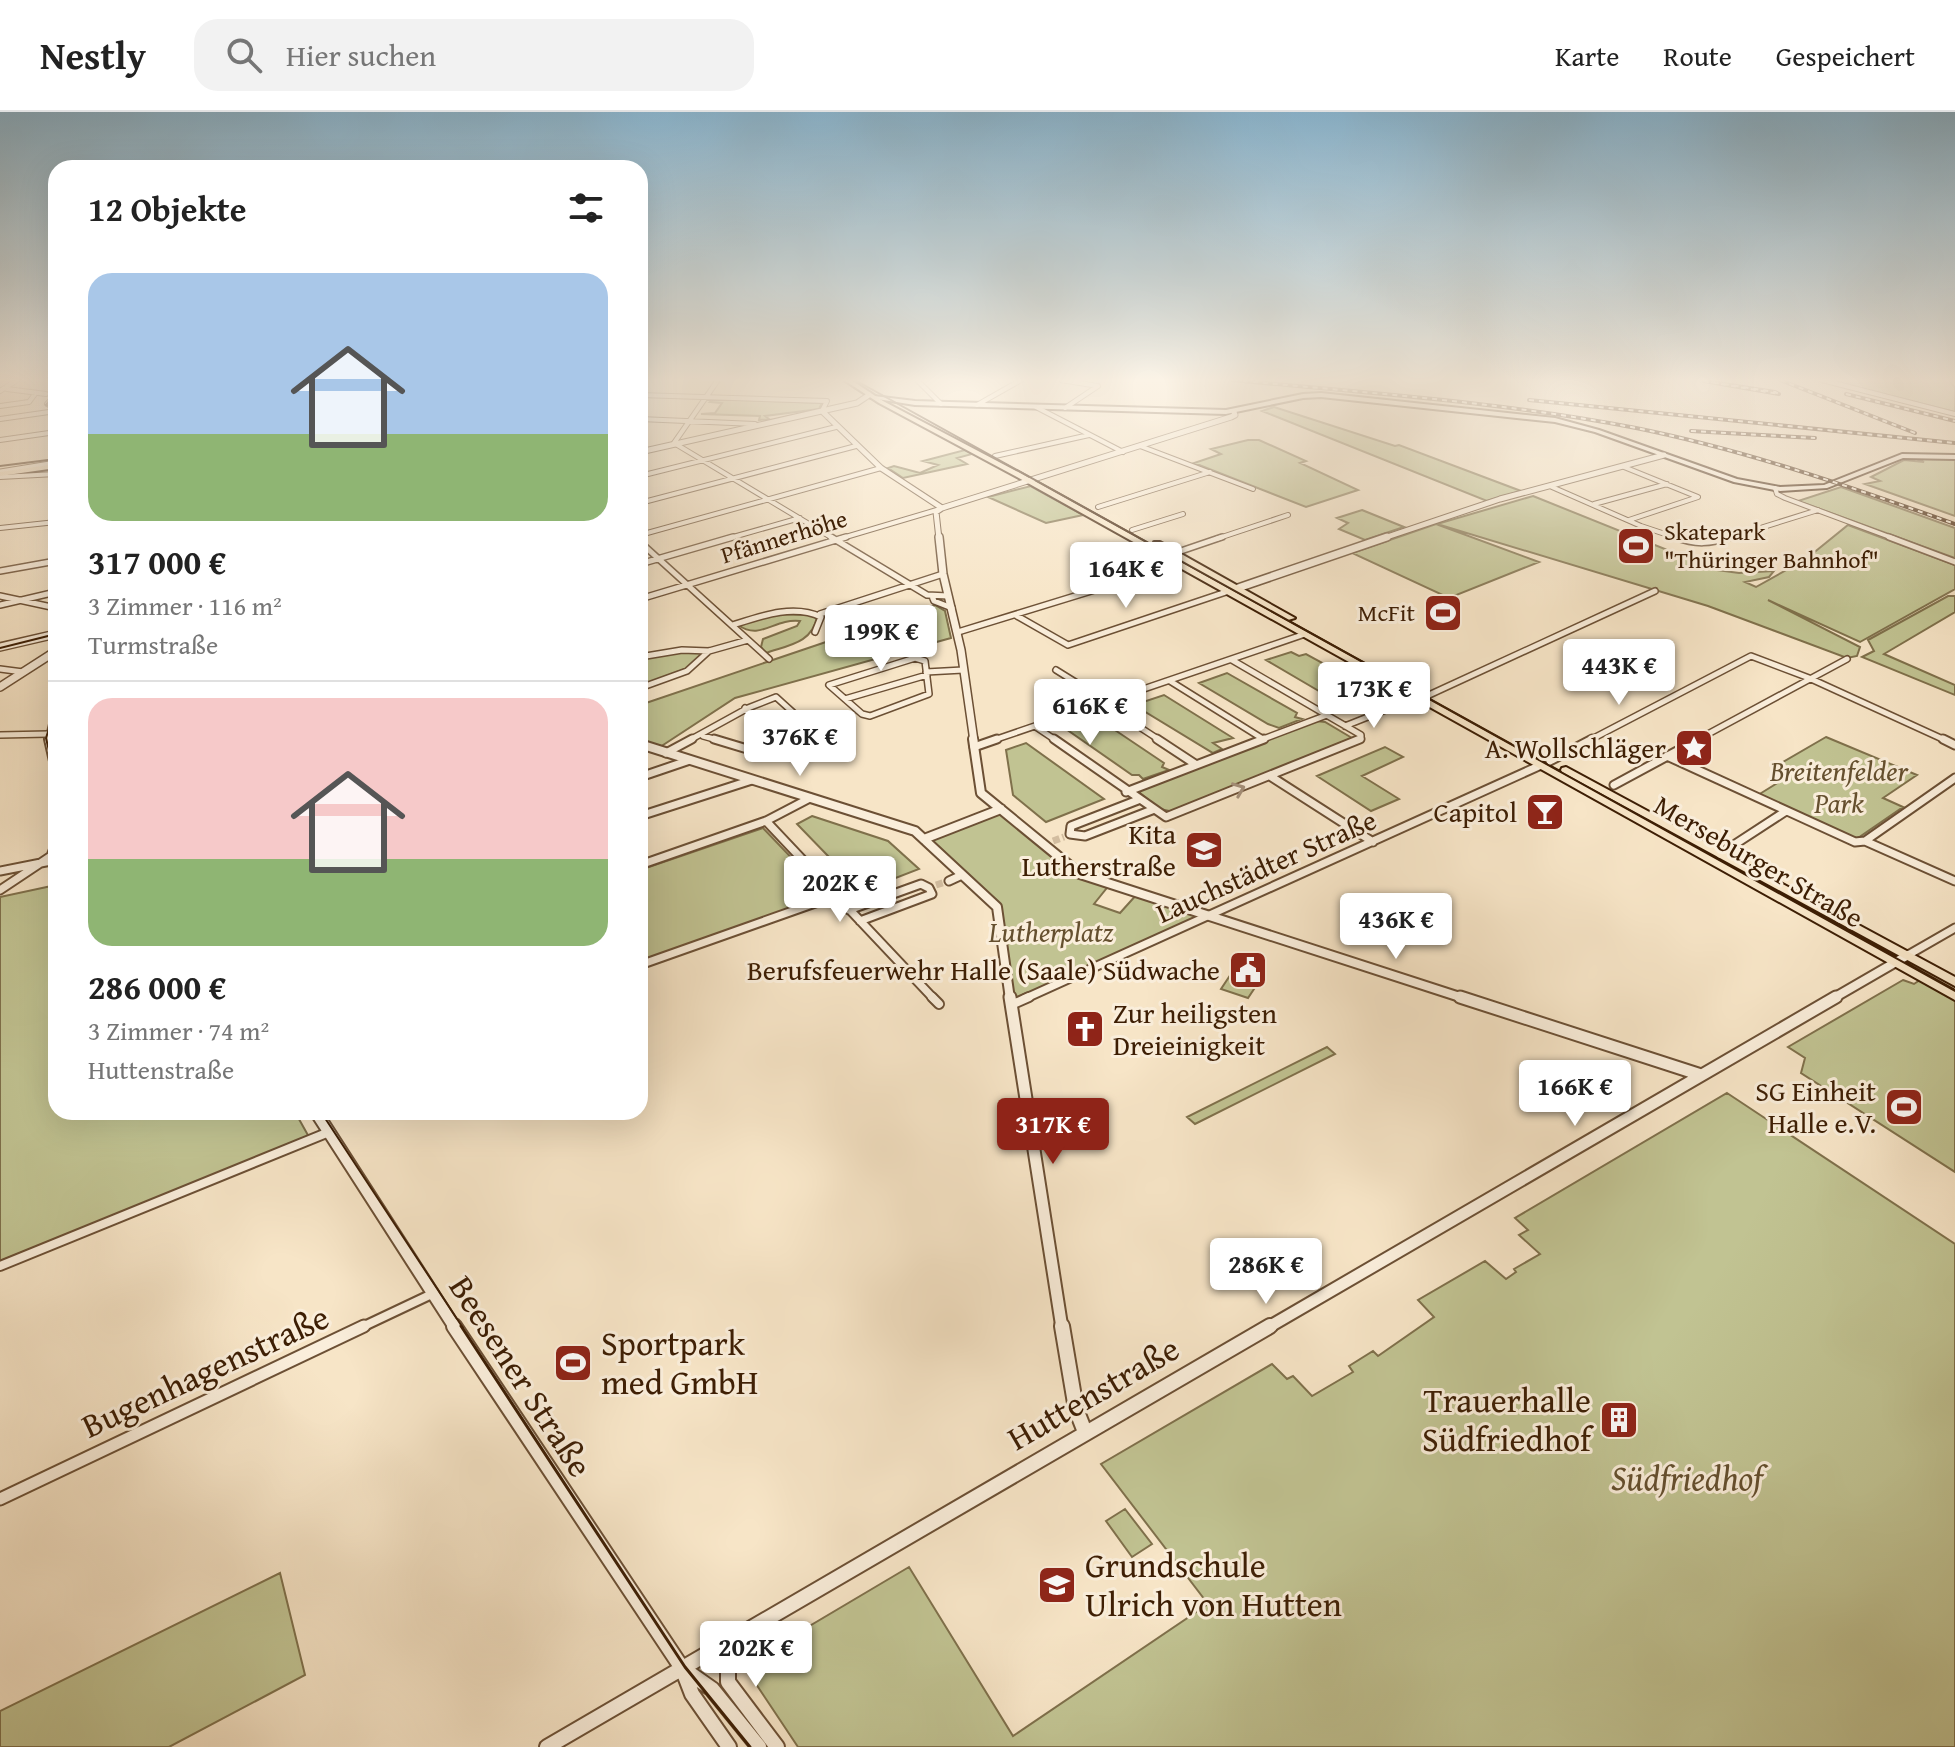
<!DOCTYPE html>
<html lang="de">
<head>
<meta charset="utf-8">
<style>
	body { margin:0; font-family:"Gentium Book Plus",serif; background:#f2f2f2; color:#222; height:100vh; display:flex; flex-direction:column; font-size:30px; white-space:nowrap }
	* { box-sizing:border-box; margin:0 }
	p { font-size:26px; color:#767676 }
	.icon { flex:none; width:44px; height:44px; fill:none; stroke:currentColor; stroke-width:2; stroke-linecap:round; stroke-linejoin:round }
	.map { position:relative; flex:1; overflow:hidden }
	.sheet { position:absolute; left:48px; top:48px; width:600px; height:960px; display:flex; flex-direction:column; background:#fff; border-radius:24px; box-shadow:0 8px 32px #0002 }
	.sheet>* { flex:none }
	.price { position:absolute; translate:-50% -68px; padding:0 18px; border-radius:8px; background:#fff; color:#222; font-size:26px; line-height:52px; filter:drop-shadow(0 2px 4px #0008) }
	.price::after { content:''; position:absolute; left:50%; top:48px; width:24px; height:18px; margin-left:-12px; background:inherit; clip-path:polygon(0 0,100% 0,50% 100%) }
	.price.selected { background:#8f2418; color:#fff }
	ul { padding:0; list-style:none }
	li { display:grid; align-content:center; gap:16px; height:424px; padding:0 40px }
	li+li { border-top:2px solid #e0e0e0 }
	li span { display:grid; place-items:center; height:248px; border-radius:24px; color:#555 }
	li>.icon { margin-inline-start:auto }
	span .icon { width:144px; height:144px; fill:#fffc; stroke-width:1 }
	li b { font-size:34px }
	h2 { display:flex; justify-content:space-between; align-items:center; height:96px; padding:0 40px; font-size:34px }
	header { display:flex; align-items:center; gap:48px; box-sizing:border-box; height:112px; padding:0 40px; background:#fff; border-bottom:2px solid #e0e0e0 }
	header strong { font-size:38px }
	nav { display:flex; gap:44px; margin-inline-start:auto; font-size:28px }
	.search { width:560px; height:72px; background:#f2f2f2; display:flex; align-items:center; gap:20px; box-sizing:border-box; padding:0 28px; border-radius:24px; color:#767676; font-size:30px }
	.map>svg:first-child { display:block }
	.green { fill:#c1c392; stroke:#7f704b; stroke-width:2 }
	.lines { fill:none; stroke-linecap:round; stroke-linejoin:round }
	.minor-tunnel-far1 { stroke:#d2bda0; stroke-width:5; stroke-dasharray:5 3; stroke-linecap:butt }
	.minor-tunnel { stroke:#d2bda0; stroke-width:7; stroke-dasharray:7 3; stroke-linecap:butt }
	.minor-far4-casing { stroke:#6c5035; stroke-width:6 }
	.minor-far3-casing { stroke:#6c5035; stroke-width:8 }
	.minor-far2-casing { stroke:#6c5035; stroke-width:11 }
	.minor-far1-casing { stroke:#6c5035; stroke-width:12 }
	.minor-casing { stroke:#6c5035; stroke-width:15 }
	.tertiary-far4-casing { stroke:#6c5035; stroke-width:7 }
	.tertiary-far3-casing { stroke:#6c5035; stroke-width:10 }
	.tertiary-far2-casing { stroke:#6c5035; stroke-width:12 }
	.tertiary-far1-casing { stroke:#6c5035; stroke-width:15 }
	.tertiary-casing { stroke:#6c5035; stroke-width:18 }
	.secondary-casing { stroke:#3d1e04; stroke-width:4 }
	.primary-casing { stroke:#3d1e04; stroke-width:4 }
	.minor-far4 { stroke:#faeedb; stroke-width:4 }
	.minor-far3 { stroke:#faeedb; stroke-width:5 }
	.minor-far2 { stroke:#faeedb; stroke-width:7 }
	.minor-far1 { stroke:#faeedb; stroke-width:8 }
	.minor { stroke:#faeedb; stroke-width:11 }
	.tertiary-far4 { stroke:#faeedb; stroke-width:5 }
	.tertiary-far3 { stroke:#faeedb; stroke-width:7 }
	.tertiary-far2 { stroke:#faeedb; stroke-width:8 }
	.tertiary-far1 { stroke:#faeedb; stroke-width:11 }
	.tertiary { stroke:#faeedb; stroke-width:14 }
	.secondary { fill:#faeedb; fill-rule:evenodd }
	.primary { fill:#f7e5c7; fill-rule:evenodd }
	.tram-far1 { stroke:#3d1e04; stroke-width:2 }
	.tram { stroke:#3d1e04; stroke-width:3 }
	.rail-casing { stroke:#3d1e04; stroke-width:4 }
	.rail { stroke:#faeedb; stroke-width:2; stroke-dasharray:5; stroke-linecap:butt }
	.oneway { stroke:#a5907a }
	.labels { text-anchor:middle; stroke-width:6; stroke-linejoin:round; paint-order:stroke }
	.far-poi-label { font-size:24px; fill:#3d1e04; stroke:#faeedb; text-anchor:start }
	.far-street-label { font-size:24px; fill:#3d1e04; stroke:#faeedb }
	.poi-label { font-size:28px; fill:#3d1e04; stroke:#faeedb; text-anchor:end }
	.park-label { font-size:28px; font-style:italic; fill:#65502f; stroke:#faeedb }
	.street-label { font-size:28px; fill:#3d1e04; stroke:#faeedb }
	.near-poi-label { font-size:34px; fill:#3d1e04; stroke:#faeedb; text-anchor:start }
	.near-street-label { font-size:34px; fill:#3d1e04; stroke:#faeedb }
	.near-park-label { font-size:34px; font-style:italic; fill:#65502f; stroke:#faeedb }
</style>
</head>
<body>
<header>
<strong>Nestly</strong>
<div class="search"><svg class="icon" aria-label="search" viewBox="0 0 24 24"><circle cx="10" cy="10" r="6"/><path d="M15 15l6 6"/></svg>Hier suchen</div>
<nav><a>Karte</a><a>Route</a><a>Gespeichert</a></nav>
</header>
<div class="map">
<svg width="1955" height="1635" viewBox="0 0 1955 1635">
	<rect width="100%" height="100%" fill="#f7e5c7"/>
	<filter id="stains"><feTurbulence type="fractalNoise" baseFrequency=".0025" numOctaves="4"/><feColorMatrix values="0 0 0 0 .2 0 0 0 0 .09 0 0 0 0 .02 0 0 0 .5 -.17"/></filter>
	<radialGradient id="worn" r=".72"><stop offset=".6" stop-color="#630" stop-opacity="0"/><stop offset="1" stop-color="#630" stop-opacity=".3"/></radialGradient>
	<path class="green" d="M1827 268H1949L1955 276V300Z
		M714 287 822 291 819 297 765 304 769 307 759 308 760 304 701 302 715 301 722 291 710 290Z
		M1274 295 1395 334 1399 333 1521 379 1487 389 1262 299Z
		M1248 328H1259L1306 349 1300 351 1358 378 1306 395 1194 351 1221 342 1211 337Z
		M965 338 972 342 957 346 967 352 903 366 888 356 894 354 920 361 938 353 923 349Z
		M1915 346 1955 347V404L1865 372 1880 369 1871 365 1904 348 1924 350Z
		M1031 374 1032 375 1083 403 1046 411 988 385Z
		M1841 375 1955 416V446L1798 389Z
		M1533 384 1717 458 1739 461 1774 459 1769 465 1745 470 1756 475 1806 447 1848 413 1955 453V477L1860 530 1768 488 1860 535 1857 544 1847 546 1708 494 1437 412Z
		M1362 398 1404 415 1365 428 1339 417 1348 411 1337 406Z
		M1436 412 1539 450 1449 486 1352 441Z
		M1948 484H1955V500L1884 542 1955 573V583L1862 545 1874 539 1868 528Z
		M935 493 945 499 951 526 735 586 657 637 640 632V593Z
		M771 502 812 503 817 505C812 531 789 533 766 541L761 535 763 527 797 514 800 509C774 506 761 529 738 513Z
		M694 539 703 542 688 556 640 574V546Z
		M1291 540 1299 544 1306 542 1374 579 1341 592 1266 548Z
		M1227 561 1297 601 1295 605 1302 607 1279 616 1268 612 1199 571Z
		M1164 583 1233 626 1213 631 1222 637 1213 641 1134 593Z
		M1097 606 1164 651 1162 655 1169 658 1143 667 1139 663H1132L1066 617Z
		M1316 609 1325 610 1352 626 1174 700 1160 697 1140 681 1141 676Z
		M1826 625 1917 663 1883 686 1903 695 1855 728 1758 683 1792 662 1776 654Z
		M1026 631 1104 687 1046 710 1013 683 1006 638Z
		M1385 635 1403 645 1362 664 1399 687 1371 699 1317 664Z
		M1001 697 1080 762 1110 772 1094 792 1120 801 1138 781 1209 804 1009 894 997 795 924 727Z
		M812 704 888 729 919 757 862 779 797 712Z
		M763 716 828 784 640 851V758Z
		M56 773V1000H295L309 1025 0 1149V785Z
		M1235 856 1262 865 1248 886 1221 877Z
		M1903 868 1914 872 1920 868 1955 887V1060L1801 961 1805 946 1788 935Z
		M1327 935 1335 942 1195 1012 1187 1005Z
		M1727 981 1955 1132V1635H798L748 1560 757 1545 909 1455 1013 1624 1208 1492 1101 1352 1272 1252 1287 1267 1293 1264 1312 1284 1353 1260 1349 1254 1373 1239 1378 1244 1434 1205 1418 1188 1485 1149 1506 1167 1516 1160 1514 1157 1540 1142 1519 1123 1528 1118 1515 1106Z
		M1125 1397 1152 1432 1132 1445 1106 1409Z
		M280 1461 305 1563 169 1635H0V1599Z"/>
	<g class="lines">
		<path class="minor-tunnel-far1" d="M1393 595 1402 592"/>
		<path class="minor-tunnel" d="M1053 729 1064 725
			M936 773 949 769"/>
		<defs>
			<path id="minor-far4" d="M718 268 674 331 834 427
				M917 268 941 292
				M1061 268 1098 274
				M1822 268 1955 302
				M7 277 46 282
				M0 279 17 268
				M56 282 47 292 56 297
				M640 283 827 289 822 299
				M977 293 1021 268
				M0 294 29 290 35 282
				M1036 295 1123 340
				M1065 296 1098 274
				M0 307 56 299
				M640 307 755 312
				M0 328 56 320
				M1140 334 1253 377
				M995 344 1089 323
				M1624 355 1698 385 1629 408
				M640 364 836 315
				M0 365 56 362
				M1552 375 1641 414 1680 427
				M1775 376 1777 382 1785 386 1895 427
				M640 391 856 334
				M1594 392 1667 372
				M1098 395 1210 360
				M0 416 56 410
				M1132 418 1183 402
				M640 423 881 356
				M726 427 800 406
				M839 427 940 397
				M1216 427 1288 403
				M1725 427 1818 398"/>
			<path id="minor-far3" d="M831 425 927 483 948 484
				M1674 425C1696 433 1710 432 1731 425
				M1889 425 1955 450
				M640 430 769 547
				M1175 441 1222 425
				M640 452 733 425
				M0 459 56 449
				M0 484 56 496
				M932 484 934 489 952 496
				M640 487 846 425
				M0 493 56 480
				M820 502 943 462
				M1017 504 1068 533 1226 480
				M733 513C761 504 793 492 821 505L815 520
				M958 520 1176 453
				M640 545 682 538 709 539 748 528
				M915 546 925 549 929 582 870 604 862 602 829 573Z
				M1232 548 1361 623V627L1355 629
				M0 557 23 560
				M1056 558 1109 591
				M926 560 963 558
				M1170 569 1263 627
				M640 576 687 559 709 539
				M1429 583 1655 479
				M845 587 927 563
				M1104 592 1161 629
				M745 596 779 629
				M1345 614 1393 595
				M1036 615 1057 629
				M0 623 48 622
				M703 624 721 629
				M688 629 748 596 776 585 818 623 802 629
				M991 629 1305 522
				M1258 629 1327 603
				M1588 629 1751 544 1809 566 1947 629
				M1695 629 1847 547"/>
			<path id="minor-far2" d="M714 627 767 643 807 627
				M777 627 786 636
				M1054 627 1166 705 1360 627
				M1157 627 1195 652
				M1943 627 1955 633
				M974 635 997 627
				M666 641 692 627
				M1667 644 1855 730 1865 729 1955 769
				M1550 649 1592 627
				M1270 664 1373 730
				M640 665 690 648
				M1614 673 1699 627
				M1126 680 1264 627
				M1138 688 1071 714 1070 722 1085 724 1152 698
				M640 704 752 668
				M766 709 934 887
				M1865 729 1955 666
				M1720 742 1786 699
				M640 753 766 709 810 686
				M0 759 56 748
				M949 769 962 763
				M0 778 51 744 56 731
				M849 798 921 772 929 776 932 782 860 809
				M1908 843 1955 816
				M640 853 835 784
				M1024 887 1541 653"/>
			<path id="minor-far1" d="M932 885 939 892
				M1011 893 1029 885
				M0 1154 329 1020
				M360 1216 434 1181"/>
			<path id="minor" d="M0 1387 364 1214"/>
			<path id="tertiary-far4" d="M822 299 881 356 942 396
				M640 340 857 291 869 283
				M0 360 56 351
				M939 427 936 400 942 396 1231 305 1235 303 1234 300
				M1381 427 1500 387 1664 343"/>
			<path id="tertiary-far3" d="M939 425 943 462 961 538 974 629
				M1238 476 1387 425
				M0 535 56 522
				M0 575 56 539
				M49 629 56 600"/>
			<path id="tertiary-far2" d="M49 627 56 658
				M973 627 981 681 1080 762 1466 887
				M640 632 915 719 997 795 1010 887
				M924 727 1001 697
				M1832 887 1908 843"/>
			<path id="tertiary-far1" d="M1010 885 1062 1216
				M1460 885 1701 963
				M316 1000 455 1216
				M1267 1216 1836 885"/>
			<path id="tertiary" d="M454 1214 682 1556 692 1582 729 1635
				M1062 1214 1076 1297 1085 1320
				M748 1521 728 1549V1570L777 1635
				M682 1556 712 1577 759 1635
				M547 1635 1270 1214"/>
			<path id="secondary" d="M1321 281 1555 306 1599 318 1737 367 1780 375 1824 373 1902 342 1955 343V347L1903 346 1827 376 1780 379 1734 370 1595 320 1555 310 1321 285 1303 286 1226 302 915 293 871 286 874 284 915 289 1226 298 1303 282Z"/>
			<path id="primary" d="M844 268H851L883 289 1022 362 1955 879V888L1017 365 879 291Z
				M56 352V356L0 364V360Z
				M1154 430H1160L1295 506 1288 508 1154 434Z
				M1566 655 1955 865V874L1562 660 1561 658 1562 656Z"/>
		</defs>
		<use href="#minor-far4" class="minor-far4-casing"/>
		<use href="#minor-far3" class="minor-far3-casing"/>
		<use href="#minor-far2" class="minor-far2-casing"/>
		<use href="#minor-far1" class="minor-far1-casing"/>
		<use href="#minor" class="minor-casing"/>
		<use href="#tertiary-far4" class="tertiary-far4-casing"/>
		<use href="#tertiary-far3" class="tertiary-far3-casing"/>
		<use href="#tertiary-far2" class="tertiary-far2-casing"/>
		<use href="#tertiary-far1" class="tertiary-far1-casing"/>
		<use href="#tertiary" class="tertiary-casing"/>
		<use href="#secondary" class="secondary-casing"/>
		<use href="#primary" class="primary-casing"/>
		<use href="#minor-far4" class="minor-far4"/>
		<use href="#minor-far3" class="minor-far3"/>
		<use href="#minor-far2" class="minor-far2"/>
		<use href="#minor-far1" class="minor-far1"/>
		<use href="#minor" class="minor"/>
		<use href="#tertiary-far4" class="tertiary-far4"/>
		<use href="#tertiary-far3" class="tertiary-far3"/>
		<use href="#tertiary-far2" class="tertiary-far2"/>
		<use href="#tertiary-far1" class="tertiary-far1"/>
		<use href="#tertiary" class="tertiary"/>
		<use href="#secondary" class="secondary"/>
		<use href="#primary" class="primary"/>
		<path class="tram-far1" d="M855 268 1955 879
			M56 281 46 293 56 297
			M0 354 56 347
			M0 536 56 522
			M56 595 46 626 56 668
			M321 1000 463 1216"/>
		<path class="tram" d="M461 1214 685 1555 750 1635"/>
		<defs>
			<path id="rail" d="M1233 268C1367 281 1503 290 1636 316 1745 338 1851 375 1955 412
				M1780 268 1915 321
				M1704 269 1775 280 1779 282Z
				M1846 282 1955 309
				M1529 288 1955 331
				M1691 319 1815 326"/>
		</defs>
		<use href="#rail" class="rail-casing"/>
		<use href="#rail" class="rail"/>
	</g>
	<defs><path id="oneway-chevron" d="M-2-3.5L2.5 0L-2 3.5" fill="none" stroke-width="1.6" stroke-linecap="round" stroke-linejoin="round" transform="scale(2)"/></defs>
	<use class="oneway" href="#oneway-chevron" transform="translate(1239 677) rotate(-22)"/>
	<linearGradient id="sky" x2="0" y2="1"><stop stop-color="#8ab8d4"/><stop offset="0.54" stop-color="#fbf3e6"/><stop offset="1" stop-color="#fbf3e6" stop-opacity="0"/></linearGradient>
	<rect width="1955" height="497" fill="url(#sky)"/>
	<defs>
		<symbol id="stadium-square" viewBox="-11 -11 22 22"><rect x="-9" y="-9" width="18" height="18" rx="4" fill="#8f2418" stroke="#faeedb"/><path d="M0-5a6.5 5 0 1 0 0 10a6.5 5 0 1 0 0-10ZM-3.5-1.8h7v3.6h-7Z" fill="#fff"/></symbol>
		<symbol id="sight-square" viewBox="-11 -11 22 22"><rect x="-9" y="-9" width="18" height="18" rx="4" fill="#8f2418" stroke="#faeedb"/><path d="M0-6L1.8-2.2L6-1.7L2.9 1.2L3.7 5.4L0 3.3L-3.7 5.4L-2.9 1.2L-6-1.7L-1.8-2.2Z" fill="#fff"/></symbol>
		<symbol id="bar-square" viewBox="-11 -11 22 22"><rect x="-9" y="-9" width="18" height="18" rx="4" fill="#8f2418" stroke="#faeedb"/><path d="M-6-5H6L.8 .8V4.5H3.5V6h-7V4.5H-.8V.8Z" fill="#fff"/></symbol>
		<symbol id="school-square" viewBox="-11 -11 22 22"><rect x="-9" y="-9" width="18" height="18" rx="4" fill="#8f2418" stroke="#faeedb"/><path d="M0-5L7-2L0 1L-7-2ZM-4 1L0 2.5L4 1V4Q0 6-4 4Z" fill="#fff"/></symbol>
		<symbol id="civic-square" viewBox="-11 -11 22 22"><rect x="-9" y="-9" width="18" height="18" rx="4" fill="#8f2418" stroke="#faeedb"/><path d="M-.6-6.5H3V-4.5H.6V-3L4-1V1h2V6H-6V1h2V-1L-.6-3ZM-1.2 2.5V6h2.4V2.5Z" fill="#fff"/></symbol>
		<symbol id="church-square" viewBox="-11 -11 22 22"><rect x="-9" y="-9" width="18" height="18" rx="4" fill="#8f2418" stroke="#faeedb"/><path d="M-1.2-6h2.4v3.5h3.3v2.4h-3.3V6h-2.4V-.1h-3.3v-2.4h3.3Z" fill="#fff"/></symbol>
		<symbol id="building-square" viewBox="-11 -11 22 22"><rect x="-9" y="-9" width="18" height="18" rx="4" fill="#8f2418" stroke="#faeedb"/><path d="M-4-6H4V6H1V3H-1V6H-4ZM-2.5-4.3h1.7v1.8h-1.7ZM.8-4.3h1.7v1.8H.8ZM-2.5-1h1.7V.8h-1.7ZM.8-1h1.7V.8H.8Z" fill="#fff"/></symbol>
	</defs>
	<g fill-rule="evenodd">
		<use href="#stadium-square" x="1614" y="412" width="44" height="44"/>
		<use href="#stadium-square" x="1421" y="479" width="44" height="44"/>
		<use href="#sight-square" x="1672" y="614" width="44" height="44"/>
		<use href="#bar-square" x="1523" y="678" width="44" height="44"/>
		<use href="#school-square" x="1182" y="716" width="44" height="44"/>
		<use href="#civic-square" x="1226" y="836" width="44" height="44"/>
		<use href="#church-square" x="1063" y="895" width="44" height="44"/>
		<use href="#stadium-square" x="1882" y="973" width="44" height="44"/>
		<use href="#stadium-square" x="551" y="1229" width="44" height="44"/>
		<use href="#building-square" x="1597" y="1286" width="44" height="44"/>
		<use href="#school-square" x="1035" y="1451" width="44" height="44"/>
	</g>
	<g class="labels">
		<g class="far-poi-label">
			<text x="1664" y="428">Skatepark<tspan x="1664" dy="28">"Thüringer Bahnhof"</tspan></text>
			<text x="1415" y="509" text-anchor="end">McFit</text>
		</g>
		<g class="far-street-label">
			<text transform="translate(784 425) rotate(-17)" y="8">Pfännerhöhe</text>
		</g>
		<g class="poi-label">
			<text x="1666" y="646">A. Wollschläger</text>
			<text x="1517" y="710">Capitol</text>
			<text x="1176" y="732">Kita<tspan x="1176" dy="32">Lutherstraße</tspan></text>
			<text x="1220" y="868">Berufsfeuerwehr Halle (Saale) Südwache</text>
			<text x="1113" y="911" text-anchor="start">Zur heiligsten<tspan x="1113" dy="32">Dreieinigkeit</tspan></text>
			<text x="1876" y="989">SG Einheit<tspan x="1876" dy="32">Halle e.V.</tspan></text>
		</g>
		<g class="park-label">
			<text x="1839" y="669">Breitenfelder<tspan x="1839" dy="32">Park</tspan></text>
			<text x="1051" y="830">Lutherplatz</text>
		</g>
		<g class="street-label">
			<text transform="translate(1759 749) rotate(30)" y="10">Merseburger Straße</text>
			<text transform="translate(1266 754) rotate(-24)" y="10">Lauchstädter Straße</text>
		</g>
		<g class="near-poi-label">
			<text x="601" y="1243">Sportpark<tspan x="601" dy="39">med GmbH</tspan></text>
			<text x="1591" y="1300" text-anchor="end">Trauerhalle<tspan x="1591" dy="39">Südfriedhof</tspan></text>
			<text x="1085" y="1465">Grundschule<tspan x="1085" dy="39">Ulrich von Hutten</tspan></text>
		</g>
		<g class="near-street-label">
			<text transform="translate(205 1259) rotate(-25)" y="12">Bugenhagenstraße</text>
			<text transform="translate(521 1264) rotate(57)" y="12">Beesener Straße</text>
			<text transform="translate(1093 1281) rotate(-30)" y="12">Huttenstraße</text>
		</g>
		<g class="near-park-label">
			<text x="1687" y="1378">Südfriedhof</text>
		</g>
	</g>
	<rect width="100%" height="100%" filter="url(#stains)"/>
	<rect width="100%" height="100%" fill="url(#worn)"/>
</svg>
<b class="price" style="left:1126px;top:498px">164K €</b>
<b class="price" style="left:881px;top:561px">199K €</b>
<b class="price" style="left:1619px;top:595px">443K €</b>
<b class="price" style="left:1374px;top:618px">173K €</b>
<b class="price" style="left:1090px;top:635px">616K €</b>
<b class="price" style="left:800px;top:666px">376K €</b>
<b class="price" style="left:840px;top:812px">202K €</b>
<b class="price" style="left:1396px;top:849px">436K €</b>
<b class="price" style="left:1575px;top:1016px">166K €</b>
<b class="price selected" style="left:1053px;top:1054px">317K €</b>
<b class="price" style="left:1266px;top:1194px">286K €</b>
<b class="price" style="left:756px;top:1577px">202K €</b>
<section class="sheet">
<h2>12 Objekte<svg class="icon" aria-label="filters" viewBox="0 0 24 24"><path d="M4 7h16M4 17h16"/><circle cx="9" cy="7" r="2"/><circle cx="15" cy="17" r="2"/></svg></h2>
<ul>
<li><span style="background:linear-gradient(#a9c7e8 65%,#8fb573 0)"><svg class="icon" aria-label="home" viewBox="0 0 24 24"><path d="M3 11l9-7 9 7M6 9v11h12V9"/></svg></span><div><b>317 000 €</b><p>3 Zimmer · 116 m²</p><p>Turmstraße</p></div></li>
<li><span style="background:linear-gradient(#f6c9c9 65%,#8fb573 0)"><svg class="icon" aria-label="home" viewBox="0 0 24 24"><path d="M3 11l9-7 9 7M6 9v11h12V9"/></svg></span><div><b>286 000 €</b><p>3 Zimmer · 74 m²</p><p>Huttenstraße</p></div></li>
</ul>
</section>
</div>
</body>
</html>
